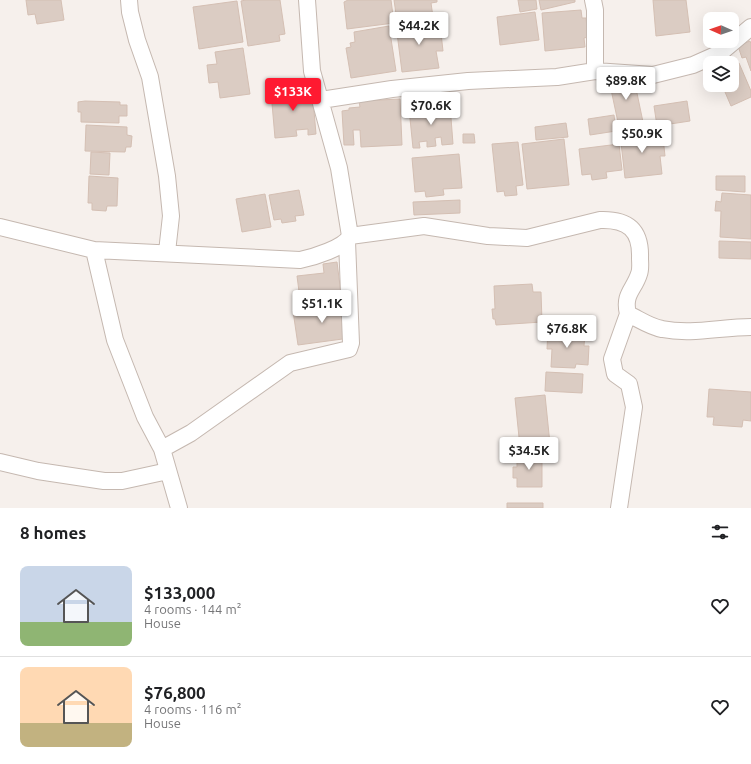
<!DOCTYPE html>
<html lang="en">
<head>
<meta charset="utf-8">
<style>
	body { margin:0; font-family:Ubuntu,sans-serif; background:#f2f2f2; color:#202124; height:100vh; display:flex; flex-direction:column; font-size:15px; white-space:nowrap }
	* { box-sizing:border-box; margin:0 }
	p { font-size:13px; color:#757577 }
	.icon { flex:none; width:22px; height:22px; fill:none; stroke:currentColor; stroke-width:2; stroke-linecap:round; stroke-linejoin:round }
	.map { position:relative; height:508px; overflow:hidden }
	.side { display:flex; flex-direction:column; background:#fff; flex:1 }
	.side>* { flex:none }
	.needle { width:26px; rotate:272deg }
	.controls { position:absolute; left:703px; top:12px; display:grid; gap:8px }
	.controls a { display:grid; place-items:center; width:36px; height:36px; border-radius:8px; background:#fff; box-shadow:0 4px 16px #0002; font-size:20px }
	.price { position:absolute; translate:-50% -34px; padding:0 9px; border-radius:4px; background:#fff; color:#222; font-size:13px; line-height:26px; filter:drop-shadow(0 1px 2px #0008) }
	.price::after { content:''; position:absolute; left:50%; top:24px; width:12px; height:9px; margin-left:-6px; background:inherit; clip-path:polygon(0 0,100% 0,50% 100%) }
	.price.on { background:#ff1a31; color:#fff }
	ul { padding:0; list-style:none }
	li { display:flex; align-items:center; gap:12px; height:100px; padding:0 20px }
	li+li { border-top:1px solid #e0e0e0 }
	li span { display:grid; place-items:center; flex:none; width:112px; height:80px; border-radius:8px; color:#555 }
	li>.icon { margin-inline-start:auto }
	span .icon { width:48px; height:48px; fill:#fffc; stroke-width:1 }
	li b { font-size:17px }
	h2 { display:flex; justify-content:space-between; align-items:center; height:48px; padding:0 20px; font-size:17px }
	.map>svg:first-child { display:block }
	.building { fill:#dbccc3; stroke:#d4bfb3 }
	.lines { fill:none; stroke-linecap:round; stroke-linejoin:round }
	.minor-casing { stroke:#c5b8b0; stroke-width:18 }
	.minor { stroke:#fff; stroke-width:16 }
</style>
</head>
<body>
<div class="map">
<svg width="751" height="508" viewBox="0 0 751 508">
	<rect width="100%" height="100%" fill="#f6f0ec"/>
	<path class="building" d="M26 0H61L64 20 37 24 35 14 28 15Z
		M246 0H280L285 34 279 35 280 41 248 46 241 1Z
		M348 0H391L394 23 347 29 344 2Z
		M394 0H437V2L431 3 433 17 397 21Z
		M518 0H536L537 9 520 12Z
		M539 0H575V2L541 10Z
		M653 0H686L690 32 656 36Z
		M237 1 243 42 199 49 193 7Z
		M581 10 582 18H586L588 37 584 38 585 47 545 51 542 13Z
		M535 12 539 40 500 45 497 17Z
		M432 20 434 33H441L443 51H436L439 68 402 72 396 25Z
		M389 26 396 71 351 78 346 48 351 47 350 43 355 42 354 32Z
		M750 41 751 44V71L746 57 742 58 738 46Z
		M243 48 250 94 220 98 218 82 209 83 207 65 217 64 215 52Z
		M739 63 751 91V97L731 106 722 85H732V66Z
		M633 74 643 122 619 127 609 80Z
		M312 88 316 134 308 135V129L296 130 297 136 275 138 271 92Z
		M400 99 402 145 361 147 360 130H353L354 145H344L342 111 349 110V108L360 107 359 101Z
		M85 101 120 102V105H127V116H119V123L81 122V112H78V102Z
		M687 101 690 121 657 126 654 106Z
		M450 105 453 144 442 145 441 137 435 138 436 146 427 147V141L419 142 420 148H413L409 109Z
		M614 115 616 131 590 135 588 119Z
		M566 123 568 137 536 140 535 127Z
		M86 125 127 127V135L132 136 131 147H126L125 152 85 151Z
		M656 130 657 138 663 137 665 156H660L662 174 625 178 620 134Z
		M463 134H474L475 143H463Z
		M564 139 569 185 527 189 522 144Z
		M518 142 523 185 516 186 517 195 505 196 504 191 497 192 492 144Z
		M619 144 622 170 606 172 607 178 592 180 591 174 582 175 579 149Z
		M91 152 110 153 109 175 90 174Z
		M459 154 462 188 443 189 444 195 426 197 425 191 415 192 412 158Z
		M89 176 118 178 117 206H107L106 211 92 210V203H88Z
		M716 176H745V192L716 190Z
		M299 190 304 215 295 216 296 221 282 223 281 219 274 220 269 195Z
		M722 193 751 195V239L720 237 721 211H715L716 201 721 202Z
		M265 194 271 227 242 232 236 199Z
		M460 200V213L414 215 413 202Z
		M719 241 751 242V259L719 258Z
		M337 262 341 294 300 299 297 276 324 273 323 264Z
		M532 284 533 292H541L542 322 496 325 495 319H493L492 309H495L494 286Z
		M345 304 350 338 298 345 293 311Z
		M548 329 585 333 584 346H589L588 365 576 364 575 368 551 367 552 349H547Z
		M546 372 583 374 582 393 545 391Z
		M709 389 751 392V421L743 420 742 427 713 425 714 417H707Z
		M545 395 550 444 520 447 515 398Z
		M517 455H542V487H517V478H513V467H517Z
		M507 503H543V508H507Z"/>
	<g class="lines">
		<defs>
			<path id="minor" d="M129 0 130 12 137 40 150 77 167 176 171 216 167 252
				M307 0 312 71 339 168 350 236
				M593 0 595 10V71
				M321 100 392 89 468 81 557 77 595 71 653 75 693 65 720 53 751 27
				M0 227 94 250 300 260C314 257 344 248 350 236L424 226 488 236 527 238 600 220C628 219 641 230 640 258 640 263 641 269 639 274 634 290 623 294 628 314 639 319 650 327 662 329 692 335 721 327 751 327
				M94 250 115 340 145 417 162 449 179 508
				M162 449 191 433 290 363 349 349 351 343 347 241
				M0 462 38 471 104 481H122L168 471
				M619 508 634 407 629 384 615 374 612 359 628 314"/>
		</defs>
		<use href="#minor" class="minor-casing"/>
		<use href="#minor" class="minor"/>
	</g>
</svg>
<div class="controls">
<a><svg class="needle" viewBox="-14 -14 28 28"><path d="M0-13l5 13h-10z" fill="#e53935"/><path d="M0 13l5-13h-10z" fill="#757577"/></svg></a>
<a><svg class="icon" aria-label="layers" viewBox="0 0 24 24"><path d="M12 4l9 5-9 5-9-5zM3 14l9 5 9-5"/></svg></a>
</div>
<b class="price" style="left:419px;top:46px">$44.2K</b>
<b class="price" style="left:626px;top:101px">$89.8K</b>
<b class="price on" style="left:293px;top:112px">$133K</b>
<b class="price" style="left:431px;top:126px">$70.6K</b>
<b class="price" style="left:642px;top:154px">$50.9K</b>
<b class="price" style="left:322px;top:324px">$51.1K</b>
<b class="price" style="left:567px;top:349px">$76.8K</b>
<b class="price" style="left:529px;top:471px">$34.5K</b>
</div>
<section class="side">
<h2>8 homes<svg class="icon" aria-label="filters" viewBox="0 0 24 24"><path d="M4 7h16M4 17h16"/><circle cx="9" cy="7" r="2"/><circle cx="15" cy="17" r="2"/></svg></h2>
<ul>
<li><span style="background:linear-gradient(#c9d6e8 70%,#8fb573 0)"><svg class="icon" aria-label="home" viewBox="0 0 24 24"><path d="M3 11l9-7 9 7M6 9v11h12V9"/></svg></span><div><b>$133,000</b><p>4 rooms · 144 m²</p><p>House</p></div><svg class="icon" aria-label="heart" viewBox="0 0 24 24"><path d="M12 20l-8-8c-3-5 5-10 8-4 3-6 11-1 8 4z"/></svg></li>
<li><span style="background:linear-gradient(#ffd9b3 70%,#c2b280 0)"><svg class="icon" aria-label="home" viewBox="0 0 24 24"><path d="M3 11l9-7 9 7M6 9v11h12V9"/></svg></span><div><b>$76,800</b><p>4 rooms · 116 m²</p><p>House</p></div><svg class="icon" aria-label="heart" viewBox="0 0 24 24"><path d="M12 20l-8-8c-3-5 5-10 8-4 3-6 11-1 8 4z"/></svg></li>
</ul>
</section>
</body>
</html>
